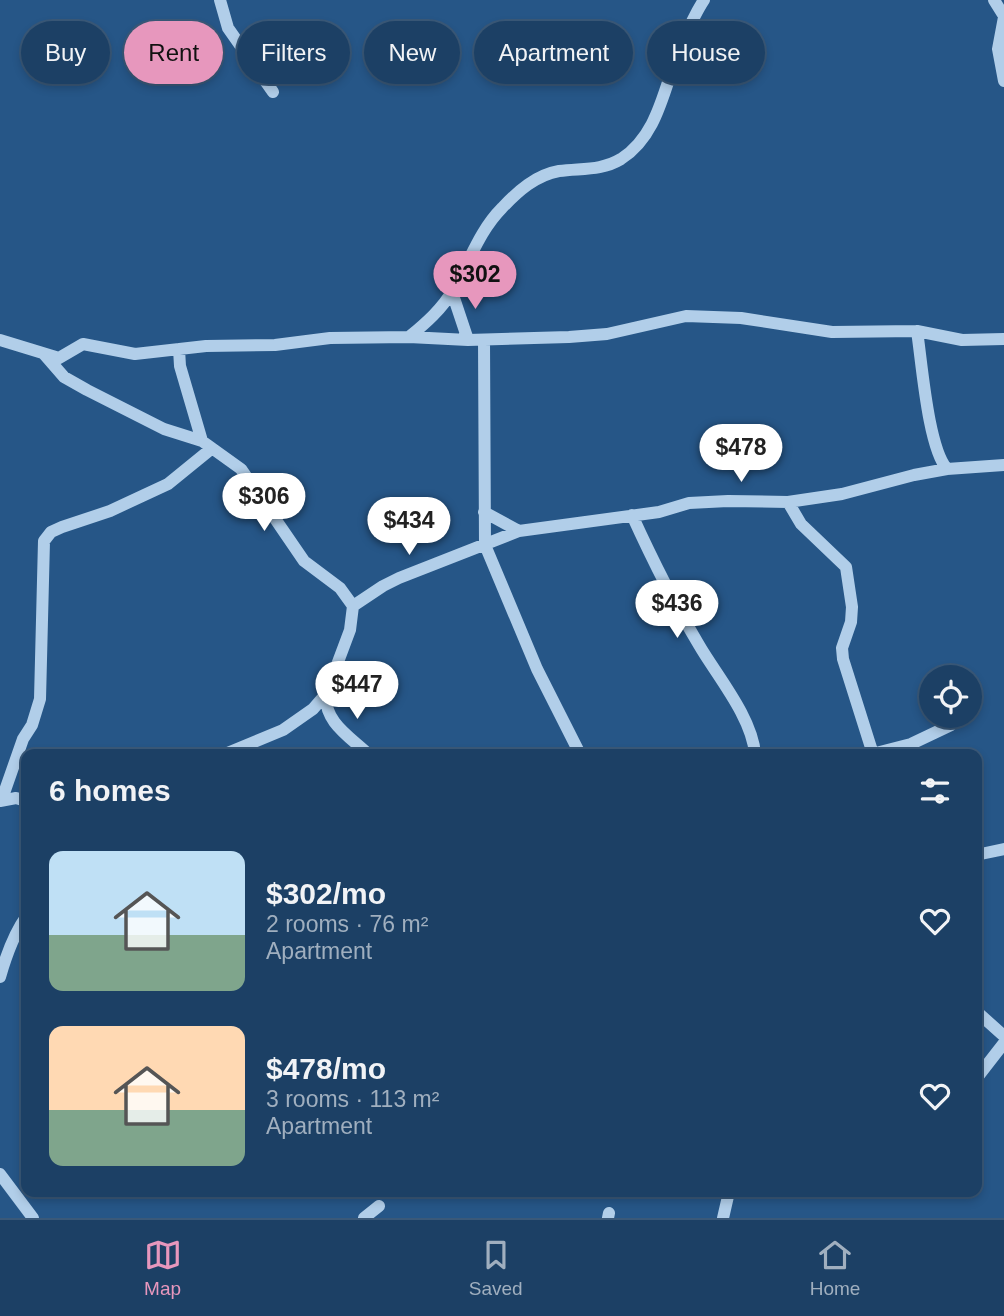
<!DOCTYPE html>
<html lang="en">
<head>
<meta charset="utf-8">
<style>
	body { margin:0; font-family:Arial,sans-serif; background:#294b6e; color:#f1f3f6; height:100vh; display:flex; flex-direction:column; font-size:26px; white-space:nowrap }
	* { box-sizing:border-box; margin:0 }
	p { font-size:23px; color:#a0afbf }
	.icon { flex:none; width:38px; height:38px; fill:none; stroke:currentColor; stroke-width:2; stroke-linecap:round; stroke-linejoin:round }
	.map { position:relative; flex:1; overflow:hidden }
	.drawer { position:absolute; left:21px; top:749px; width:961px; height:448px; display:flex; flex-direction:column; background:#1c4065; border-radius:14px; box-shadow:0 4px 10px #0003,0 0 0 2px #3a5979 }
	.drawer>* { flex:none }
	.hud { position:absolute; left:21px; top:21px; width:962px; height:63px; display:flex; gap:14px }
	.controls { position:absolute; left:919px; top:665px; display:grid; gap:14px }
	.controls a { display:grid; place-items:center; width:63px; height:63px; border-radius:50%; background:#1c4065; box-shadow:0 4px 10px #0003,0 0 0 2px #3a5979; font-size:35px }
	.price { position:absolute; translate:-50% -60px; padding:0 16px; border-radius:24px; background:#fff; color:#222; font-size:23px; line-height:46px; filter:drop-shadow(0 2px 4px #0008) }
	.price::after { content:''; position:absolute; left:50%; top:42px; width:21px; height:16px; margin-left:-10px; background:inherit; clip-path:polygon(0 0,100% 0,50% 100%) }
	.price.on { background:#e797bd; color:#111 }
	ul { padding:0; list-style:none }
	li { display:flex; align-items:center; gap:21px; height:175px; padding:0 28px }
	li span { display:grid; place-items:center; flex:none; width:196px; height:140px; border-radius:14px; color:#555 }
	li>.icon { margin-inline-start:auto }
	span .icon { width:84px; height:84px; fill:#fffc; stroke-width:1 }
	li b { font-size:30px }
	h2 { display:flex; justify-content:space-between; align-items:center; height:84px; padding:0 28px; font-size:30px }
	.tag { padding:0 24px; border-radius:32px; background:#1c4065; box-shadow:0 4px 10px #0003,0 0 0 2px #3a5979; font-size:24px; line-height:63px }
	.tag.on { background:#e797bd; color:#111 }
	.dock { display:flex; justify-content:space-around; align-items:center; height:98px; border-top:2px solid #3a5979; background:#1c4065; font-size:19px; color:#a0afbf }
	.dock a { display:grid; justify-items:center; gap:4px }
	.dock .on { color:#e797bd }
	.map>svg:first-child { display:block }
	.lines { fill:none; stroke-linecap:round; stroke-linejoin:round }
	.minor { stroke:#b1cee9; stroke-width:12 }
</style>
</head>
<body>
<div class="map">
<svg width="1004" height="1218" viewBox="0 0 1004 1218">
	<rect width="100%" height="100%" fill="#265687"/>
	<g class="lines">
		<path class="minor" d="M220 0 228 28 273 92
			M994 0 1004 16
			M1004 17 998 49 1004 81
			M452 292 468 340
			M917 331C922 364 928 447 947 469
			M409 337C426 323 442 309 453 290 469 263 479 231 502 208 518 191 536 175 559 171 582 168 601 171 621 159 659 135 664 86 680 48 687 32 694 15 704 0
			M0 340 59 358 83 344 135 354 206 346 275 345 330 338 409 337 468 340 569 337 607 334 686 316 741 318 832 332 917 331 962 340 1004 339
			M484 340 485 545 537 669 580 754
			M179 349 180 366 202 441
			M44 354 64 377 87 390 164 429 202 441 241 469 304 561 340 588 353 606 350 630 326 694 313 709 283 730 225 754
			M788 502 801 524 846 567 852 607 851 622 842 648 843 659 873 754
			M484 512 519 531
			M632 515C652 559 674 603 699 645 717 676 752 717 755 754
			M353 606 383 586 399 578 519 531 659 512 689 503 728 501 788 502 842 494 914 475 947 469 1004 465
			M326 694C324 722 349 736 368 754
			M872 754 911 744 951 725
			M2 799 23 739 32 725 40 699 44 541 51 532 62 527 110 511 168 484 211 449
			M0 801 16 798 26 801
			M976 855 1004 849
			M0 977C6 956 13 935 26 917
			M976 1011 1004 1036
			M976 1079 1004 1043
			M0 1174 33 1218
			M364 1218 379 1206
			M608 1218 609 1213
			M723 1218 729 1192"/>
	</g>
</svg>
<div class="controls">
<a><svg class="icon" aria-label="locate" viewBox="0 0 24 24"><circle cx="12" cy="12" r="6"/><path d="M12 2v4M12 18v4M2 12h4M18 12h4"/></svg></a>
</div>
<b class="price on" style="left:475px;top:311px">$302</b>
<b class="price" style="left:741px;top:484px">$478</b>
<b class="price" style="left:264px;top:533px">$306</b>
<b class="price" style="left:409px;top:557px">$434</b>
<b class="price" style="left:677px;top:640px">$436</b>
<b class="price" style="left:357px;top:721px">$447</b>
<div class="hud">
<a class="tag">Buy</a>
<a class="tag on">Rent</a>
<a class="tag">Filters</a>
<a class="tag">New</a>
<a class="tag">Apartment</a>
<a class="tag">House</a>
</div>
<section class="drawer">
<h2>6 homes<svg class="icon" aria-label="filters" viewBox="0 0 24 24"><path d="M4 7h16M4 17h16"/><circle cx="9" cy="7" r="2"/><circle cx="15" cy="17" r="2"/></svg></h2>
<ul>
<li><span style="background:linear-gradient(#bfe0f5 60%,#7fa58c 0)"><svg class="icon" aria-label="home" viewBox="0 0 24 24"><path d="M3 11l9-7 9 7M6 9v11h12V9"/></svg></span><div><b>$302/mo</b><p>2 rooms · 76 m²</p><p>Apartment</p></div><svg class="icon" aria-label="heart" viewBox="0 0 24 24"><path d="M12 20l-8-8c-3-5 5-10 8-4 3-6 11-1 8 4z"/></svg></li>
<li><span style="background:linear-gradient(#ffd9b3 60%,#7fa58c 0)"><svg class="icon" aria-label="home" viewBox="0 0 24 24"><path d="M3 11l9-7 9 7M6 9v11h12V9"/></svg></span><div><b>$478/mo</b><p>3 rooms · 113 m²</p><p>Apartment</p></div><svg class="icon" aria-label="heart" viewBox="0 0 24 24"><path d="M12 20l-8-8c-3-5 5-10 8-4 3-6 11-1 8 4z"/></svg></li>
</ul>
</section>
</div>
<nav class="dock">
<a class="on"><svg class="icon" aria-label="map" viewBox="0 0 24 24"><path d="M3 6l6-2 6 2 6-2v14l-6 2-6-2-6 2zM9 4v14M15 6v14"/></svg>Map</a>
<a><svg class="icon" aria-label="saved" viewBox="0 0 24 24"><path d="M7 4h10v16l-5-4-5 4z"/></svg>Saved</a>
<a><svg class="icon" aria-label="home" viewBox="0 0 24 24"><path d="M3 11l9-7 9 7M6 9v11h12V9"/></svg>Home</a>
</nav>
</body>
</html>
